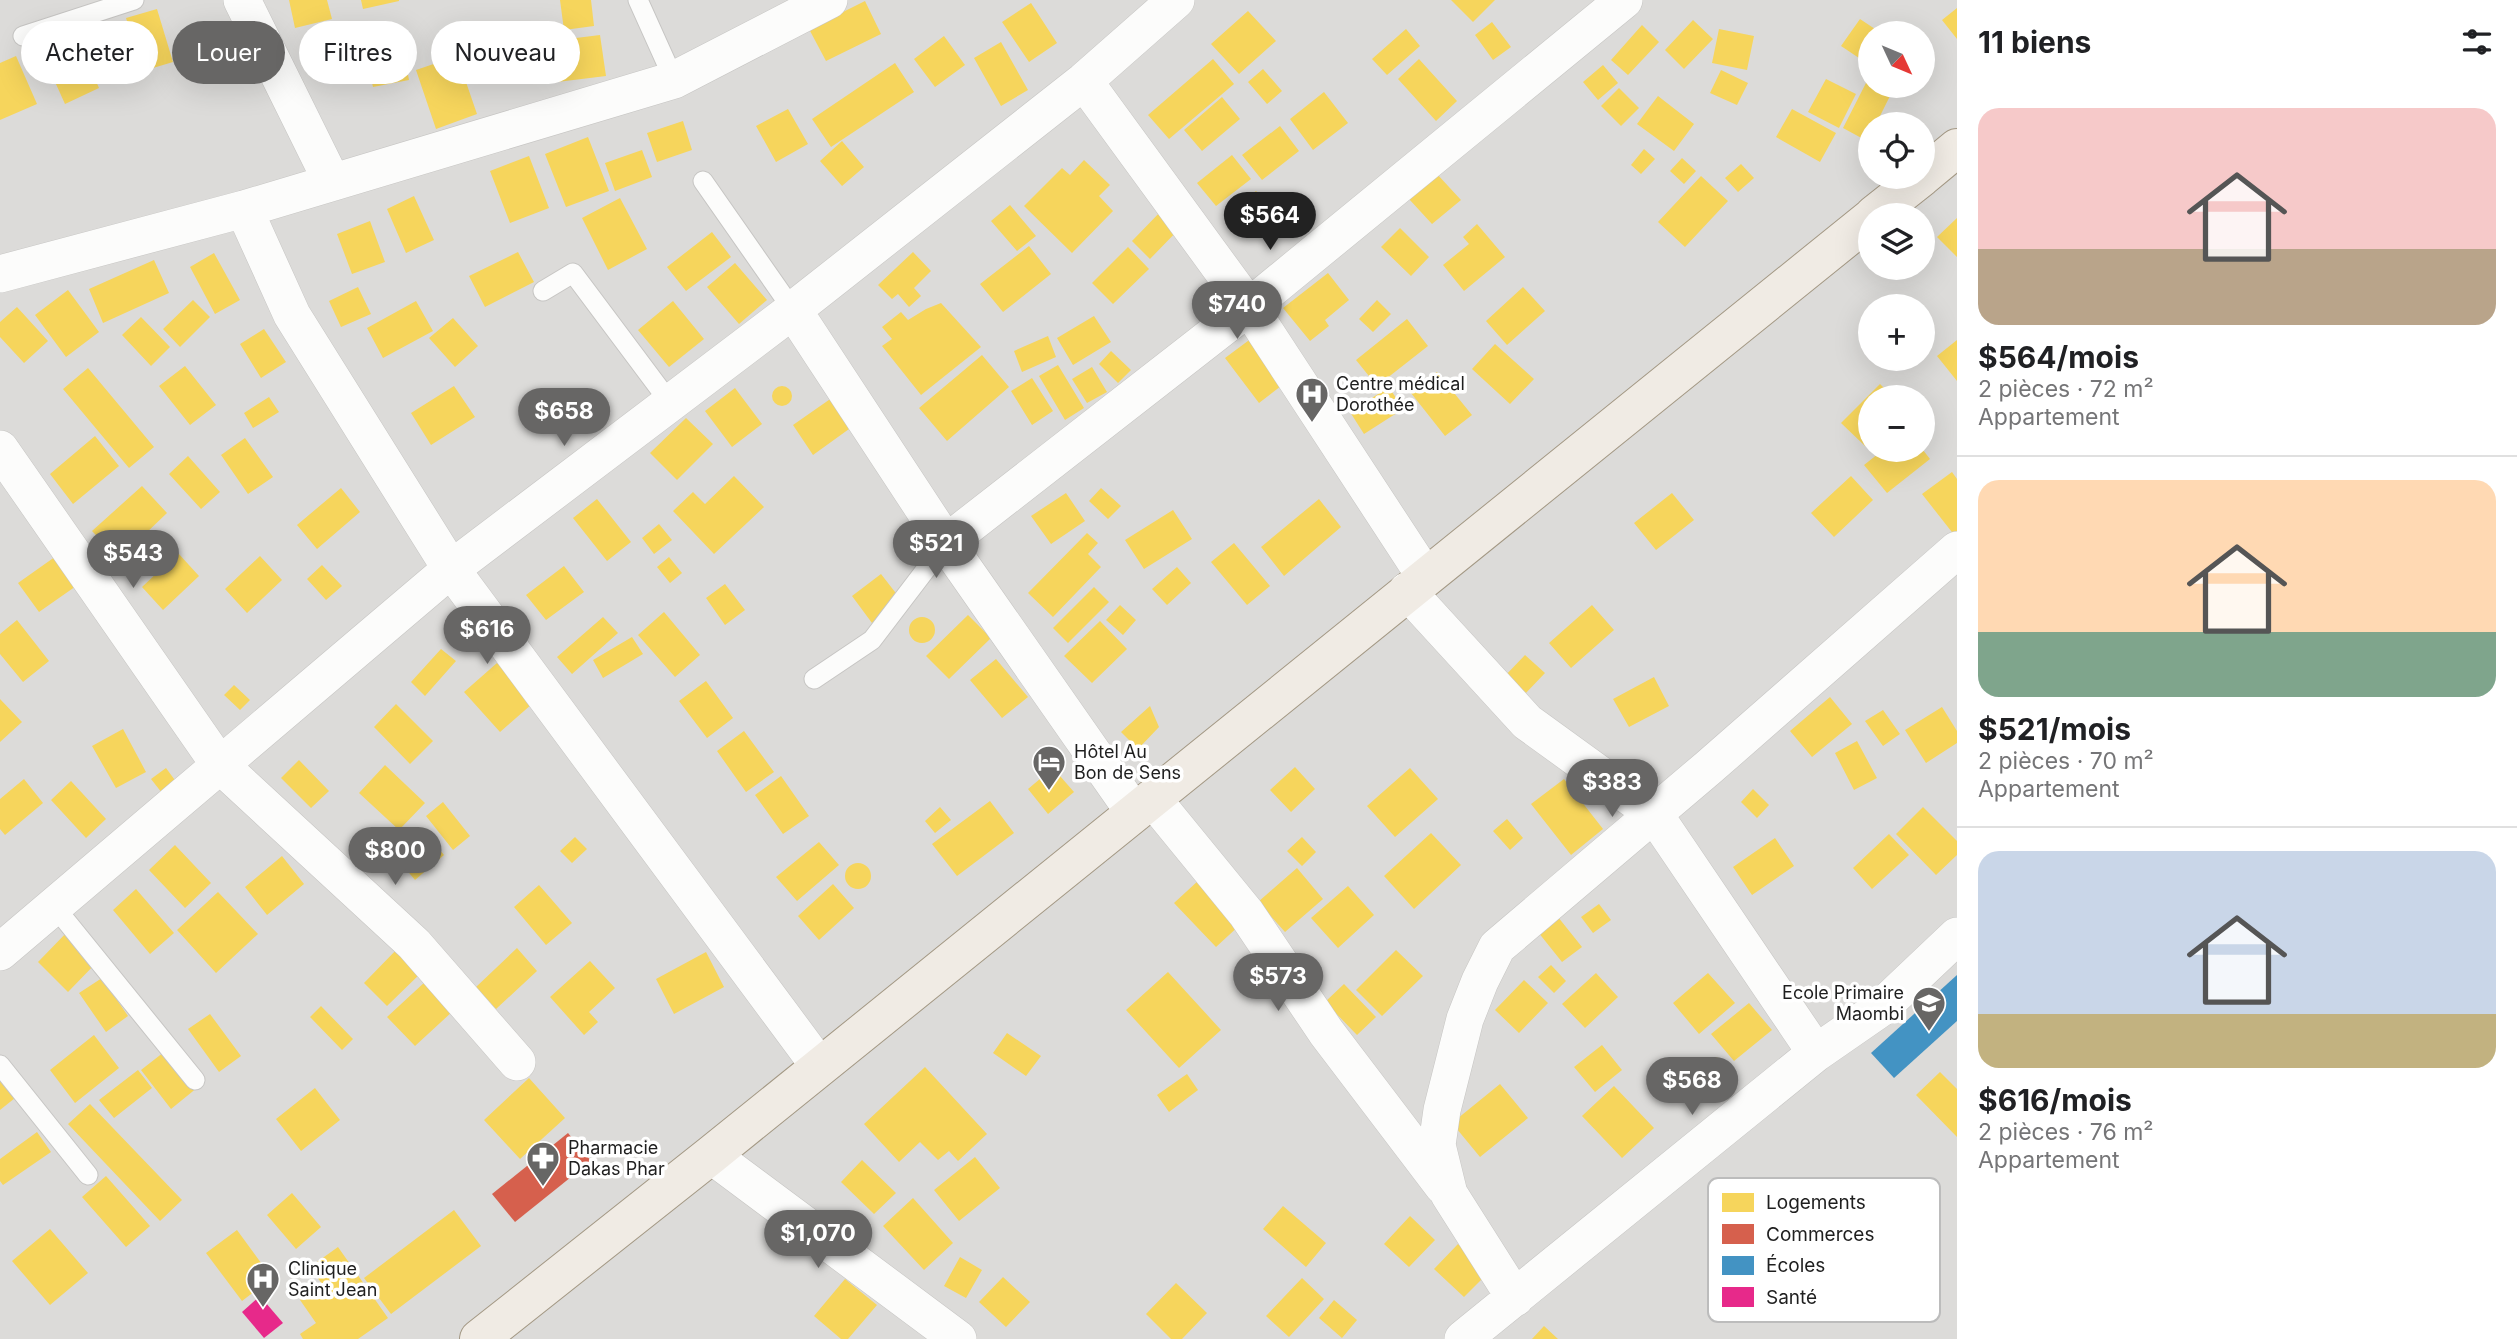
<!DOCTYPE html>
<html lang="fr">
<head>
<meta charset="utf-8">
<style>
	body { margin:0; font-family:Inter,sans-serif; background:#f6f6f6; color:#202124; height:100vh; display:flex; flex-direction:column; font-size:26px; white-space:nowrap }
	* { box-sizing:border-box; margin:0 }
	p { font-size:23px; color:#757577 }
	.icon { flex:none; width:38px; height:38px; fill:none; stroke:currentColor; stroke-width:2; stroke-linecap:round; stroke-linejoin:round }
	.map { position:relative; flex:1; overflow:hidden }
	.sheet { display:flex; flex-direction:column; background:#fff; width:560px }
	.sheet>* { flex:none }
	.guide { position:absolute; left:21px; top:21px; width:665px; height:63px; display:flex; gap:14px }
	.needle { width:46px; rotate:134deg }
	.buttons { position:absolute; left:1858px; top:21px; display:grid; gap:14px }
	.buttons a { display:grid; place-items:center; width:77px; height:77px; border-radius:50%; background:#fff; box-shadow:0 7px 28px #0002; font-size:35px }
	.price { position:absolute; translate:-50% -60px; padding:0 16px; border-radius:24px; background:#676665; color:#fff; font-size:23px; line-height:46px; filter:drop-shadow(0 2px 4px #0008) }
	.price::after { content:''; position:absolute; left:50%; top:42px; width:21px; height:16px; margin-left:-10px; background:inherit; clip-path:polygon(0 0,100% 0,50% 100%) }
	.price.active { background:#222; color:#fff }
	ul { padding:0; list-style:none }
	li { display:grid; align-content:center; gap:14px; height:371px; padding:0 21px }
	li+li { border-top:2px solid #e0e0e0 }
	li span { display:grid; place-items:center; height:217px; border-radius:21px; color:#555 }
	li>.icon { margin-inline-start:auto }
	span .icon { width:126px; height:126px; fill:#fffc; stroke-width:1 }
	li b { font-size:30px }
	h2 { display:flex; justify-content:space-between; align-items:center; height:84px; padding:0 21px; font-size:30px }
	.tag { padding:0 24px; border-radius:32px; background:#fff; box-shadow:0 7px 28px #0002; font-size:24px; line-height:63px }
	.tag.active { background:#676665; color:#fff }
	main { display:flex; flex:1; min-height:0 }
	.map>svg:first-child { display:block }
	.residential { fill:#dcdbd9; fill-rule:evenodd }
	.homes { fill:#f6d55c }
	.shops { fill:#d6604d }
	.schools { fill:#4393c3 }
	.health { fill:#e7298a }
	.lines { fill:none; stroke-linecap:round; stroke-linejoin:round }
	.service-casing { stroke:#c6c5c3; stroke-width:21 }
	.minor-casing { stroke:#c6c5c3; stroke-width:38 }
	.primary-casing { stroke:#a39884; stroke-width:40 }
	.service { stroke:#fcfcfb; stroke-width:19 }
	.minor { stroke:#fcfcfb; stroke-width:37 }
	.primary { stroke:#f0ebe4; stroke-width:38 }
	.labels { text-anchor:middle; stroke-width:7; stroke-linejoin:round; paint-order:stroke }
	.poi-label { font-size:18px; fill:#1f1f1f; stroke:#fff; text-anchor:start }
	.key { fill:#fff; stroke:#bcbcbc; stroke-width:2 }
	.key-label { font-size:19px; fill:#1f1f1f }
</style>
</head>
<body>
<main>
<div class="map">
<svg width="1957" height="1339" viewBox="0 0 1957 1339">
	<rect width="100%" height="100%" fill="#edebe7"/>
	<path class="residential" d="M0 0H1957V1339H0ZM1871 33H1923V86H1871ZM1871 124H1923V177H1871ZM1871 215H1923V268H1871ZM1871 306H1923V359H1871ZM1871 397H1923V450H1871Z"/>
	<path class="homes" d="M289 0H327L332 19 295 28Z
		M361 0H399V1L363 9Z
		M560 0H591L594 26 564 30Z
		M1451 0H1495L1473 22Z
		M865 1 881 34 826 61 809 29Z
		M1031 3 1057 43 1029 62 1002 22Z
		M1957 8V39L1942 20Z
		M157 9 173 62 143 71 126 18Z
		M1248 11 1276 41 1239 74 1211 44Z
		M1860 19 1881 33H1871V66L1841 46Z
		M1693 20 1713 39 1684 69 1665 50Z
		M1492 22 1511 47 1493 60 1475 35Z
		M1642 25 1659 42 1628 75 1611 60Z
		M1406 29 1420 46 1387 75 1372 59Z
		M1719 29 1754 36 1747 70 1712 63Z
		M600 35 606 76 549 83 544 42Z
		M944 36 965 65 935 87 914 59Z
		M77 37 99 88 65 104 42 53Z
		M1001 42 1028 90 1001 106 974 58Z
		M404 53 409 80 373 87 367 60Z
		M16 56 37 104 0 120V63Z
		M457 56 477 114 436 129 416 70Z
		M1213 59 1234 84 1169 139 1148 115Z
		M1419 59 1457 101 1436 121 1398 79Z
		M895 63 914 92 831 147 812 119Z
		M1603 65 1618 83 1598 100 1583 82Z
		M1263 69 1282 91 1267 104 1248 82Z
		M1721 70 1748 83 1737 105 1710 93Z
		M1826 79 1856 94 1839 128 1808 112Z
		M1867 81 1871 86 1891 94 1876 124H1871V135L1867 141 1843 128Z
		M1619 88 1639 108 1621 126 1601 106Z
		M1324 92 1348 123 1313 150 1290 119Z
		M1658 96 1694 124 1674 151 1637 124Z
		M1222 97 1240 119 1202 151 1184 130Z
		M788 109 808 144 776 162 756 126Z
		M1792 109 1836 133 1820 162 1776 137Z
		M683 121 692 150 657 162 647 133Z
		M1280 126 1299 151 1262 180 1242 155Z
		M588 137 609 191 566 207 545 154Z
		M842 141 864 167 842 186 820 161Z
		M1644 149 1655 159 1641 174 1631 165Z
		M642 150 652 177 615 191 605 163Z
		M1232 155 1251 179 1216 206 1197 183Z
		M529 156 549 208 510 223 490 171Z
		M1682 158 1696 171 1684 184 1670 171Z
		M1084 160 1110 185 1099 196 1113 211 1072 253 1024 206 1062 168 1070 175Z
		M1741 164 1754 178 1738 192 1725 178Z
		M1437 174 1461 200 1432 224 1409 199Z
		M1701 176 1728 201 1685 247 1658 222Z
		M1256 191 1274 211 1257 227 1239 206Z
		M414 196 434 240 406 253 387 209Z
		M620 198 647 249 608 270 582 218Z
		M1010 205 1036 236 1017 251 991 221Z
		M1164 208 1182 226 1150 259 1132 241Z
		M1957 218V257L1937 237Z
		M370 221 385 262 352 274 337 234Z
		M1477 224 1505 257 1464 291 1443 265 1469 244 1463 237Z
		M1400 228 1429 257 1411 276 1381 247Z
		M712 232 731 257 686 291 667 267Z
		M1029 246 1051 274 1003 312 980 284Z
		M1128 247 1149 269 1113 304 1092 283Z
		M518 252 534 282 485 307 469 276Z
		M913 252 931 271 914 288 921 296 909 307 898 294 892 299 878 285Z
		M214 253 240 300 215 314 190 267Z
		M154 260 169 293 103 323 89 289Z
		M735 263 767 300 739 324 707 287Z
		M1328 273 1349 300 1325 320 1329 326 1310 341 1283 308Z
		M358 287 371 314 341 327 329 301Z
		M1523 287 1545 311 1507 345 1486 321Z
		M68 290 99 332 66 357 35 315Z
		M193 300 210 317 180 347 163 329Z
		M1377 300 1391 314 1373 332 1359 319Z
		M416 301 433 331 383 358 367 328Z
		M673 301 704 339 669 367 638 330Z
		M941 303 981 347 921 395 882 346 892 339 882 327 901 312 908 320 926 309Z
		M17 307 48 341 24 363 0 337V322Z
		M1094 316 1111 342 1073 365 1057 338Z
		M141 317 170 347 151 366 122 335Z
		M453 318 478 346 455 367 429 338Z
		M1407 319 1428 346 1377 386 1356 360Z
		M264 329 286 362 261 378 240 344Z
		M1260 332 1294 376 1259 403 1225 358Z
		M1048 336 1056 357 1022 372 1014 351Z
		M1957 340V381L1937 356Z
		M1495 344 1534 379 1510 404 1472 369Z
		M1111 351 1131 370 1118 383 1099 364Z
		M982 355 1009 387 947 441 919 408Z
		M1058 365 1084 408 1065 420 1039 376Z
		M185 366 216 405 190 425 159 386Z
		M1092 367 1107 392 1087 403 1072 379Z
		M88 368 154 447 129 468 63 389Z
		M1437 372 1472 415 1445 436 1411 393Z
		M1032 378 1053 411 1032 425 1011 391Z
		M1880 384 1893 397H1871V440L1865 446 1841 423Z
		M772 396a10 10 0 1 1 20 0a10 10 0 1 1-20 0Z
		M454 386 475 417 431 445 411 413Z
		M1389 387 1403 409 1364 434 1350 412Z
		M735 388 762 424 732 447 705 411Z
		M836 395 856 424 813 455 793 425Z
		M269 397 279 412 253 428 244 413Z
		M686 418 713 444 677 480 650 453Z
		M95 436 119 466 73 504 50 474Z
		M245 438 273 477 248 494 221 455Z
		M1883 450H1923L1930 459 1887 493 1864 465Z
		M188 456 220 492 201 509 169 474Z
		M1952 472 1957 479V535L1955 536 1922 494Z
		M734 476 764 507 714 554 673 511 693 492 705 504Z
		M1851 476 1873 500 1834 537 1811 513Z
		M142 486 167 513 119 559 92 531Z
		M341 488 360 512 317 549 297 525Z
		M1101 488 1121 506 1108 519 1089 501Z
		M1066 493 1085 521 1051 544 1031 516Z
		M1672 493 1694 520 1656 550 1634 523Z
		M597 499 631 542 607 561 573 518Z
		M1319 499 1341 527 1284 576 1261 547Z
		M1173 510 1192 539 1144 569 1125 540Z
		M659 524 672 540 654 554 642 538Z
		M1087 533 1098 543 1088 554 1101 567 1053 617 1028 593Z
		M1234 543 1270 586 1247 605 1211 562Z
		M178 553 199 576 163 610 142 587Z
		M59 554 79 584 39 612 18 583Z
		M260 556 282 580 247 613 225 589Z
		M669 557 682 573 670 583 657 567Z
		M322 565 342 586 326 600 307 579Z
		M564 566 584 592 546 620 526 595Z
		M1177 567 1191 583 1167 605 1152 589Z
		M881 574 902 601 872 623 852 596Z
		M725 584 745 610 725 625 706 598Z
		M1094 587 1109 602 1068 643 1053 628Z
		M1120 605 1136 620 1123 635 1106 620Z
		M1592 605 1614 630 1571 668 1549 643Z
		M664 612 700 655 675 677 638 635Z
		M968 615 991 638 949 679 926 656Z
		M603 617 618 633 572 674 557 657Z
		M909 630a13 13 0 1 1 26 0a13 13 0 1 1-26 0Z
		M17 620 49 661 23 682 0 654V634Z
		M1100 621 1127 649 1092 683 1064 656Z
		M632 637 643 654 603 678 593 660Z
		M441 649 456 661 425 696 411 682Z
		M1525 655 1545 673 1521 698 1502 679Z
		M996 659 1028 697 1002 718 970 680Z
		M497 663 532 704 500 732 464 692Z
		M1654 677 1669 706 1629 727 1613 699Z
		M706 681 733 718 707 738 679 701Z
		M234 685 250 700 240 710 224 695Z
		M1830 697 1852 724 1812 757 1790 731Z
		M0 699 22 722 0 742Z
		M396 704 433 741 410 764 374 727Z
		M1150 706 1159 727 1138 749 1121 732Z
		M1942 707 1957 731V743L1926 763 1905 730Z
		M1883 710 1900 734 1883 746 1865 721Z
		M123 729 146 772 116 788 92 746Z
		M744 731 774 772 746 792 717 751Z
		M1857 741 1877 778 1854 790 1835 753Z
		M299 760 329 791 311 808 281 778Z
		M385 765 425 803 399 830 359 793Z
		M1295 767 1315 789 1291 812 1270 790Z
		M166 768 177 783 162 793 151 779Z
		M1053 768 1074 792 1048 814 1028 789Z
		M1410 768 1438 799 1395 837 1367 806Z
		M781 776 809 816 783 834 755 795Z
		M24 779 43 803 5 835 0 829V799Z
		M1564 779 1603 829 1571 855 1531 804Z
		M71 781 106 819 86 838 51 800Z
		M1753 789 1769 805 1757 818 1741 802Z
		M990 801 1014 833 957 876 932 844Z
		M443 802 470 836 453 850 426 816Z
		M940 807 951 820 935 833 925 821Z
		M1923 807 1957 841V855L1936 875 1896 834Z
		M1507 819 1523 838 1510 850 1493 831Z
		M425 832 444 855 415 880 395 856Z
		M1431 833 1461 865 1414 909 1384 876Z
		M1889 834 1909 855 1872 889 1853 868Z
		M575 837 587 849 572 863 560 851Z
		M1302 837 1316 852 1302 866 1287 851Z
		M1775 838 1794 866 1752 895 1733 867Z
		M819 842 839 865 797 901 776 877Z
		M175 845 211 883 185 908 149 870Z
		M282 856 304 884 267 915 245 887Z
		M845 876a13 13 0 1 1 26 0a13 13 0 1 1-26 0Z
		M1297 868 1323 899 1285 932 1258 902Z
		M1199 880 1241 924 1216 947 1174 903Z
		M833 884 854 908 819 940 798 916Z
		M539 885 572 923 546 945 514 907Z
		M1348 886 1374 915 1338 948 1311 918Z
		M136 889 174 933 150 954 113 910Z
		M218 892 258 934 216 973 177 930Z
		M1599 904 1611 920 1593 933 1581 917Z
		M1558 917 1582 947 1562 962 1538 932Z
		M70 929 100 959 68 992 38 962Z
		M400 946 424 970 387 1006 364 983Z
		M517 948 537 971 496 1009 476 987Z
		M1396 950 1423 976 1382 1016 1356 990Z
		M706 952 724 987 674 1014 656 979Z
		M590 961 615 988 589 1012 598 1022 584 1035 550 997Z
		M1551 965 1566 981 1554 993 1538 977Z
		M1168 972 1221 1030 1179 1068 1126 1010Z
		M1596 973 1618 997 1585 1028 1562 1004Z
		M1708 973 1735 1003 1699 1034 1673 1003Z
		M102 978 128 1016 106 1032 79 993Z
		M1524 980 1548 1003 1519 1033 1495 1010Z
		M426 981 453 1011 415 1046 387 1017Z
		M1344 984 1376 1017 1357 1035 1325 1002Z
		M1749 1003 1772 1030 1734 1061 1711 1034Z
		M321 1006 353 1039 342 1050 310 1017Z
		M210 1014 241 1056 219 1072 188 1029Z
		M1007 1033 1041 1056 1026 1076 993 1053Z
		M94 1035 119 1068 75 1103 50 1070Z
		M173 1045 203 1083 171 1109 141 1070Z
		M1602 1045 1622 1070 1595 1092 1574 1067Z
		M1717 1057 1737 1086 1718 1099 1698 1070Z
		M0 1058 25 1090 0 1110Z
		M925 1067 987 1134 958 1161 949 1151 938 1160 920 1142 899 1162 864 1124Z
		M138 1070 152 1088 114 1118 99 1100Z
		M1940 1072 1957 1089V1137L1916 1095Z
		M1187 1074 1198 1090 1169 1112 1157 1095Z
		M529 1078 565 1118 520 1159 484 1120Z
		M1500 1084 1528 1118 1480 1157 1452 1123Z
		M1614 1086 1654 1128 1622 1158 1582 1116Z
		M315 1088 340 1120 301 1151 276 1119Z
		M90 1104 182 1200 160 1221 68 1124Z
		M37 1132 51 1152 3 1185 0 1181V1159Z
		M975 1157 1000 1188 959 1221 934 1190Z
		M862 1160 896 1193 874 1214 841 1182Z
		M106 1176 150 1226 126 1247 82 1197Z
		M292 1193 321 1227 296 1249 267 1215Z
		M913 1198 953 1243 924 1270 883 1226Z
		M1283 1206 1326 1243 1306 1267 1263 1229Z
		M454 1210 481 1246 391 1314 364 1278Z
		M1410 1216 1435 1240 1409 1267 1384 1244Z
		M50 1229 88 1273 50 1305 12 1261Z
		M237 1230 272 1278 242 1301 206 1253Z
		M1458 1244 1488 1273 1464 1297 1434 1269Z
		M338 1247 388 1318 358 1339H303L300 1334 316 1323 300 1300 322 1284 310 1267Z
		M960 1257 982 1270 966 1298 944 1286Z
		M1003 1277 1030 1302 1006 1327 979 1302Z
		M1302 1278 1324 1299 1289 1337 1266 1316Z
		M845 1279 877 1305 848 1339H841L814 1316Z
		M1176 1283 1207 1313 1182 1339H1171L1146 1314Z
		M1334 1300 1357 1320 1342 1338 1319 1318Z
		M1544 1326 1558 1339H1532Z"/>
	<path class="shops" d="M568 1133 591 1161 515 1222 492 1194Z"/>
	<path class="schools" d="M1957 975V1021L1894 1078 1871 1053Z"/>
	<path class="health" d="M260 1296 283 1323 264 1338 242 1312Z"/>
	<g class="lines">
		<defs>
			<path id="service" d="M638 0 674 80
				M23 36 134 0
				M703 181 793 310
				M543 291 573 273 671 404
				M814 679 872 640 946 543
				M54 906 195 1080
				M0 1065 88 1175"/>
			<path id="minor" d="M242 0 332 182
				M1084 81 1249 307 1425 576
				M244 209 292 315 451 569 820 1067
				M0 274 244 209 674 80 829 0
				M793 310 946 543 1134 812
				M0 449 219 764 414 944 517 1062
				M946 543 1249 307 1624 0
				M1407 591 1527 722 1654 814 1816 1053
				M1152 798 1246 913 1326 1032 1443 1186
				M0 952 451 569 793 310 1084 81 1176 0
				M711 1155 958 1339
				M1515 1298 1449 1194 1437 1145 1442 1110 1465 1019 1480 981 1497 947 1708 768 1957 550
				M1463 1339 1816 1053 1881 1008 1957 936"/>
			<path id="primary" d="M1923 176 1957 148
				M1874 215 1922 177
				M479 1339 711 1155 1871 218"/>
		</defs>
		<use href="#service" class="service-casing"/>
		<use href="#minor" class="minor-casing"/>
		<use href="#primary" class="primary-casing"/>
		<use href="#service" class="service"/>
		<use href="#minor" class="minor"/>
		<use href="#primary" class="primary"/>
	</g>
	<defs>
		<symbol id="hospital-pin" viewBox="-11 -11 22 30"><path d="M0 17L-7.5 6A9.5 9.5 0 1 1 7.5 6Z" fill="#676665" stroke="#fff"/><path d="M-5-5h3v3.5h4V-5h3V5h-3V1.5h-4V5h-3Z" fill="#fff"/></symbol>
		<symbol id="hotel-pin" viewBox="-11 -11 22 30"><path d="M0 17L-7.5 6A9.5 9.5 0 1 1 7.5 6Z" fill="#676665" stroke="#fff"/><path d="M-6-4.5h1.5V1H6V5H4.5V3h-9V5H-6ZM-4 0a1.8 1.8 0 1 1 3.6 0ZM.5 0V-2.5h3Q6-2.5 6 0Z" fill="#fff"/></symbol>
		<symbol id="school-pin" viewBox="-11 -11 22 30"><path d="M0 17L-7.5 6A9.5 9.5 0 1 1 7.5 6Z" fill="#676665" stroke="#fff"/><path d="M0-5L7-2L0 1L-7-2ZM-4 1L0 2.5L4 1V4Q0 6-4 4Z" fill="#fff"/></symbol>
		<symbol id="pharmacy-pin" viewBox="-11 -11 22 30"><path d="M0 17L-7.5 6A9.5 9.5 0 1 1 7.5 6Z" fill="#676665" stroke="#fff"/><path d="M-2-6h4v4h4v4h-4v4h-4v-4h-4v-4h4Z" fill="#fff"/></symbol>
	</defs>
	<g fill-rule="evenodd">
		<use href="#hospital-pin" x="1293" y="375" width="38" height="52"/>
		<use href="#hotel-pin" x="1030" y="743" width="38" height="52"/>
		<use href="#school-pin" x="1910" y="984" width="38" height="52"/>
		<use href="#pharmacy-pin" x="524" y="1139" width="38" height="52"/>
		<use href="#hospital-pin" x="244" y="1260" width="38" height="52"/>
	</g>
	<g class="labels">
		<g class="poi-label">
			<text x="1336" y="390">Centre médical<tspan x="1336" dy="21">Dorothée</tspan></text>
			<text x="1074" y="758">Hôtel Au<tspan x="1074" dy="21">Bon de Sens</tspan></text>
			<text x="1904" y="999" text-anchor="end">Ecole Primaire<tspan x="1904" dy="21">Maombi</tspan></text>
			<text x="568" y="1154">Pharmacie<tspan x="568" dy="21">Dakas Phar</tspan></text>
			<text x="288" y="1275">Clinique<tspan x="288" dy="21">Saint Jean</tspan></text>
		</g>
	</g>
	<rect x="1708" y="1178" width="232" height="144" rx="10" class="key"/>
	<rect x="1722" y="1193" width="32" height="19" fill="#f6d55c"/>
	<rect x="1722" y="1224" width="32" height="20" fill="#d6604d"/>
	<rect x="1722" y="1256" width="32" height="19" fill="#4393c3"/>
	<rect x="1722" y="1287" width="32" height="20" fill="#e7298a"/>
	<g class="key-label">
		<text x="1766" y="1209">Logements</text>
		<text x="1766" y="1241">Commerces</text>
		<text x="1766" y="1272">Écoles</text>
		<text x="1766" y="1304">Santé</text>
	</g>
</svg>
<div class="buttons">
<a><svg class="needle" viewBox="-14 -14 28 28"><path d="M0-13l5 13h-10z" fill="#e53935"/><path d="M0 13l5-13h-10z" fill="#757577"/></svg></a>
<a><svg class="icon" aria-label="locate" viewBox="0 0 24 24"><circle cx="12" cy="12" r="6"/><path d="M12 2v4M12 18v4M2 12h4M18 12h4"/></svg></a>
<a><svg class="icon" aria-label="layers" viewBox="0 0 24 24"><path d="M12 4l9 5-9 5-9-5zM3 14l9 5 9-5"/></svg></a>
<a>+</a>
<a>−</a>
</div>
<b class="price active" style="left:1270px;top:252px">$564</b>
<b class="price" style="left:1237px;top:341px">$740</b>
<b class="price" style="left:564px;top:448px">$658</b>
<b class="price" style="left:936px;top:580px">$521</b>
<b class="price" style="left:133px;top:590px">$543</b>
<b class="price" style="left:487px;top:666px">$616</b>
<b class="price" style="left:1612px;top:819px">$383</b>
<b class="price" style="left:395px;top:887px">$800</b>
<b class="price" style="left:1278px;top:1013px">$573</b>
<b class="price" style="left:1692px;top:1117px">$568</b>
<b class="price" style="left:818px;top:1270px">$1,070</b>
<div class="guide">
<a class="tag">Acheter</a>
<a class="tag active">Louer</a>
<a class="tag">Filtres</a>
<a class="tag">Nouveau</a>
</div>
</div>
<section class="sheet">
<h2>11 biens<svg class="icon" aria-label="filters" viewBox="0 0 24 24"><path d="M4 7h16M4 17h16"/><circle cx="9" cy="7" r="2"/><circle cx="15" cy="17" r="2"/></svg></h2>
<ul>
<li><span style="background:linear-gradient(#f6c9c9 65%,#b9a48a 0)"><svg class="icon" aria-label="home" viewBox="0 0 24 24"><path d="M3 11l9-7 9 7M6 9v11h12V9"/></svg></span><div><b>$564/mois</b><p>2 pièces · 72 m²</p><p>Appartement</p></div></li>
<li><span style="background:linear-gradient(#ffd9b3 70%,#7fa58c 0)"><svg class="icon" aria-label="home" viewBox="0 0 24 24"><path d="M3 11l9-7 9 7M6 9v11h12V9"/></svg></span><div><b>$521/mois</b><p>2 pièces · 70 m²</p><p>Appartement</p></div></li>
<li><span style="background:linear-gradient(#c9d6e8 75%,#c2b280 0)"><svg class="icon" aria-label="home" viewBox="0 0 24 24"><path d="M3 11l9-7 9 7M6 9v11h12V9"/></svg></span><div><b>$616/mois</b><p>2 pièces · 76 m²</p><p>Appartement</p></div></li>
</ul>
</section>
</main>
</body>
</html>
